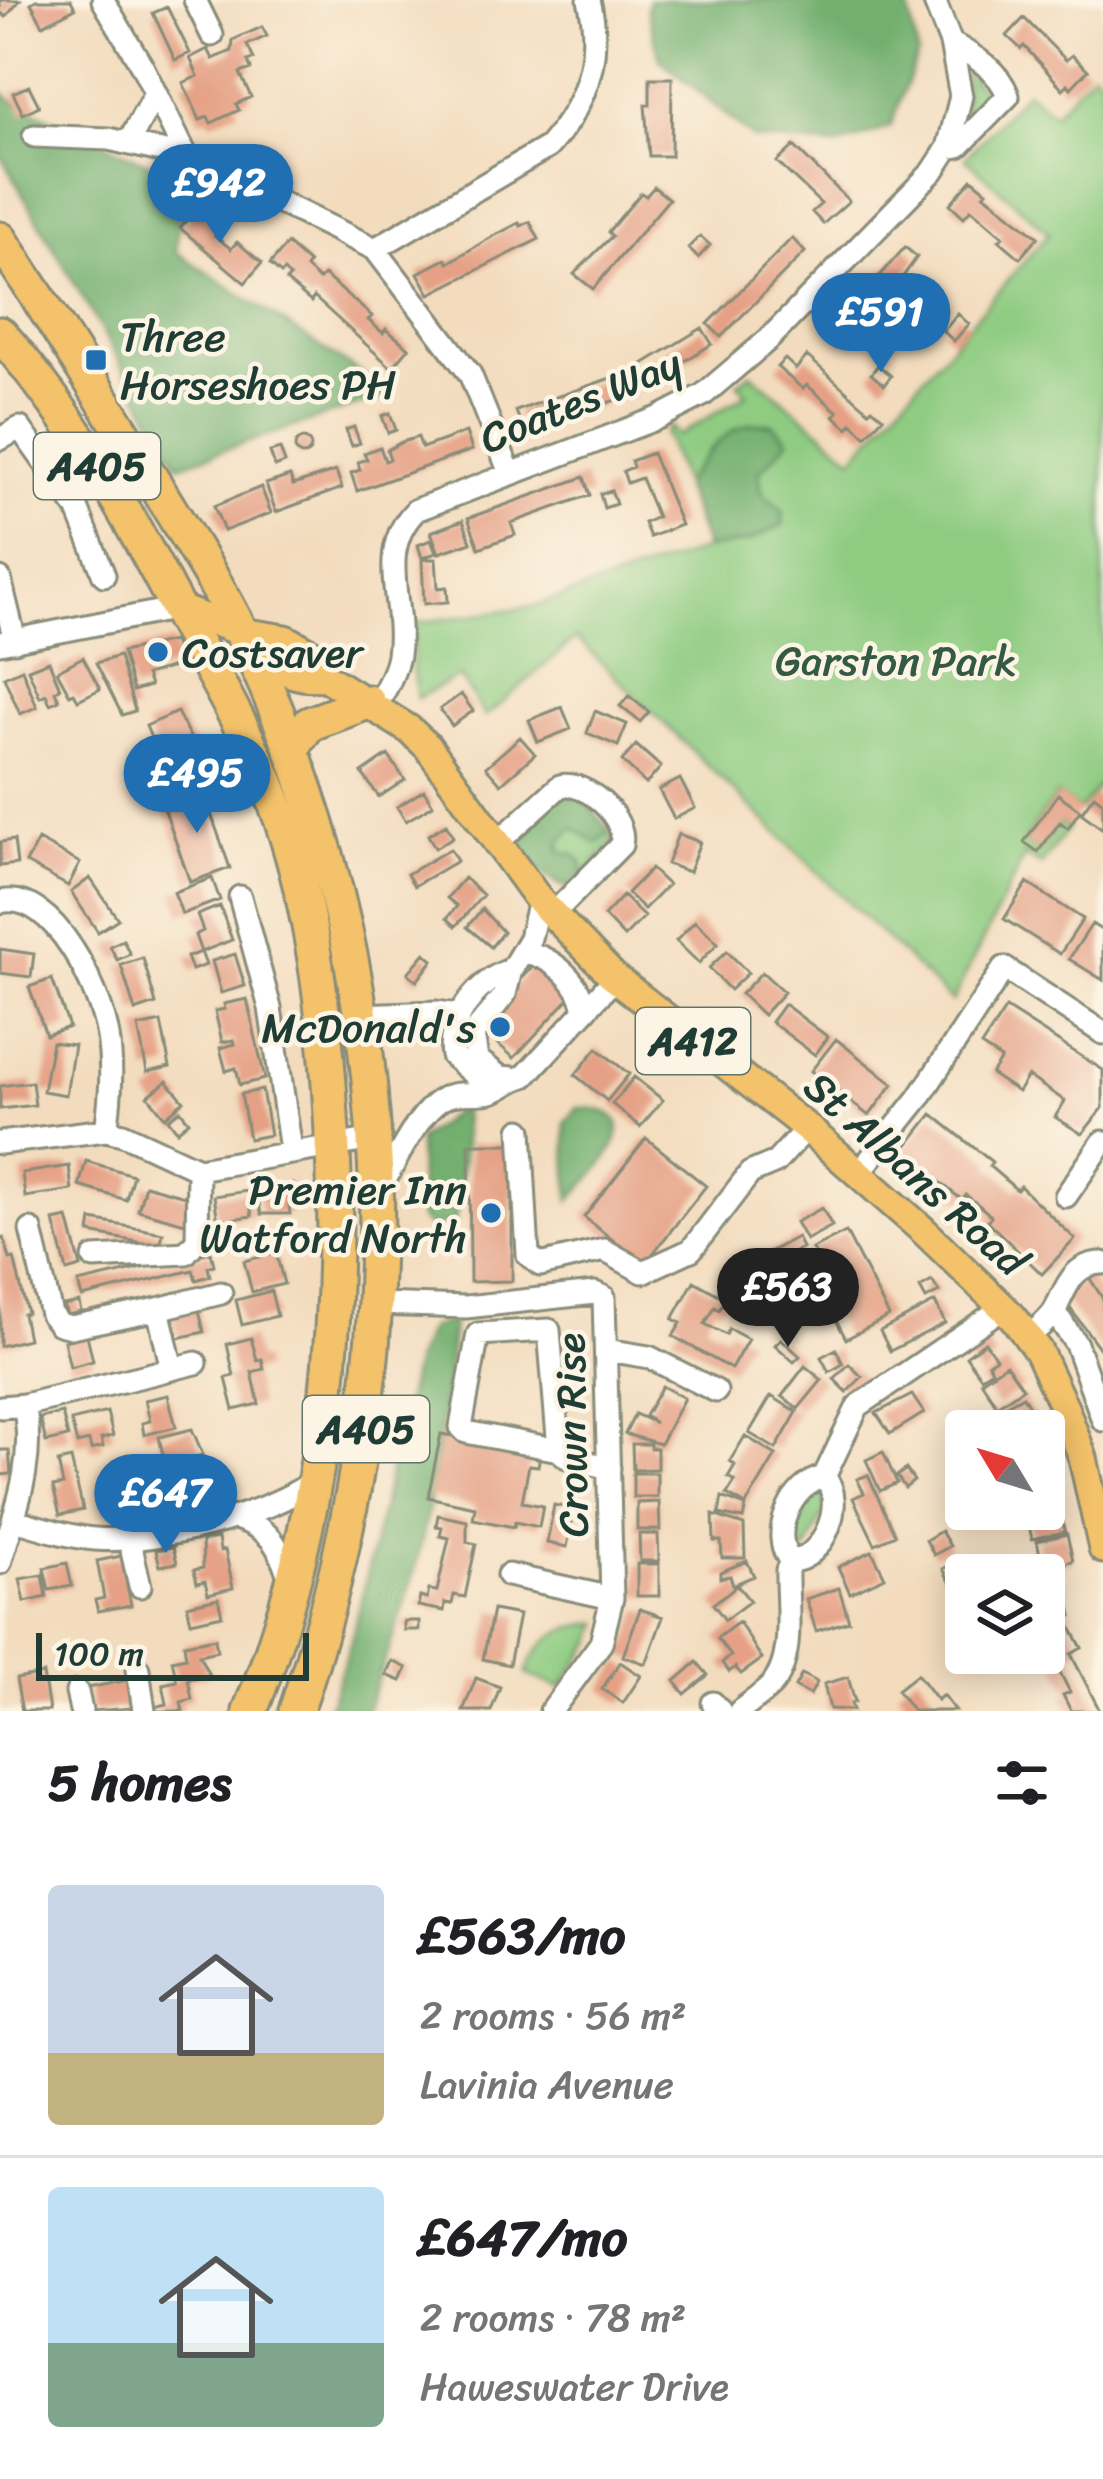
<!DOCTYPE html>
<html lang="en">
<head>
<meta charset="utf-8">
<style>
	body { margin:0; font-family:Sriracha,sans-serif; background:#f6f6f6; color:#202124; height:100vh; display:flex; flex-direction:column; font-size:45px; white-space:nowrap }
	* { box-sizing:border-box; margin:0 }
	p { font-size:39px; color:#757577 }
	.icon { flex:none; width:66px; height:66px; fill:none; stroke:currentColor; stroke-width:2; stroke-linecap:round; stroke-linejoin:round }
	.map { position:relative; height:1711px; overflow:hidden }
	.sheet { display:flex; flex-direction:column; background:#fff; flex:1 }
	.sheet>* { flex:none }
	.needle { width:78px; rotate:308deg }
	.controls { position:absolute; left:945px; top:1410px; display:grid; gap:24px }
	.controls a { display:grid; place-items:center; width:120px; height:120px; border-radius:12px; background:#fff; box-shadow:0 6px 30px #0003; font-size:60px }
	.scale { position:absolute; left:36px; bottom:30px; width:273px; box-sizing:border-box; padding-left:12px; border:6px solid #1f3d34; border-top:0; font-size:33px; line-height:42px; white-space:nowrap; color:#1f3d34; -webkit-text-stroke:9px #fcf5e5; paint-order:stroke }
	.price { position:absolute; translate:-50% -102px; padding:0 27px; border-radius:42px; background:#1f6fb2; color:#fff; font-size:39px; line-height:78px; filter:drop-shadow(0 3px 6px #0008) }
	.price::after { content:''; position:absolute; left:50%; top:72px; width:36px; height:27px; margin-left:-18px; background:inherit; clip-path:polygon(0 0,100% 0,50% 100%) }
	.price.selected { background:#222; color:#fff }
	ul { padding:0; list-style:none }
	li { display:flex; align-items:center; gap:36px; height:300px; padding:0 48px }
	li+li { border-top:3px solid #e0e0e0 }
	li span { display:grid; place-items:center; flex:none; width:336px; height:240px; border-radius:12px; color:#555 }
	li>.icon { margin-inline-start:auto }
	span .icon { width:144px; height:144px; fill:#fffc; stroke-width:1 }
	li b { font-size:51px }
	h2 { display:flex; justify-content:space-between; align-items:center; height:144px; padding:0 48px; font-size:51px }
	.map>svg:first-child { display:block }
	.green { fill:#8fcc82; stroke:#57845b; stroke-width:3 }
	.forest { fill:#73b070; stroke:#497652; stroke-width:3 }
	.building { fill:#e5a085 }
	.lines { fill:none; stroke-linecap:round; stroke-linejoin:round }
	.minor-casing { stroke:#898c79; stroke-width:27 }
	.major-casing { stroke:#898c79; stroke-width:33 }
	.highway-casing { stroke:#898c79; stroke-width:39 }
	.minor { stroke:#fff; stroke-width:21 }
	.major { stroke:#f3c26a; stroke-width:27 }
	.highway { stroke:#f3c26a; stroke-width:33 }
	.poi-dot { fill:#1f6fb2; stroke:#fcf5e5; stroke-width:4.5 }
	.labels { text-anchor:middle; stroke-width:9; stroke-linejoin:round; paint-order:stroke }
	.shield { fill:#fcf5e5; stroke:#617469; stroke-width:3 }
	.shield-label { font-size:39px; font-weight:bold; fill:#1f3d34 }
	.poi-label { font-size:42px; fill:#1f3d34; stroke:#fcf5e5; text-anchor:start }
	.street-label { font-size:42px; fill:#1f3d34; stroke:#fcf5e5 }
	.park-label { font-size:42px; fill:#355a44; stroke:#fcf5e5 }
</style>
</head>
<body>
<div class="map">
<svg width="1103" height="1711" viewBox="0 0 1103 1711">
	<rect width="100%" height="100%" fill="#fcf5e5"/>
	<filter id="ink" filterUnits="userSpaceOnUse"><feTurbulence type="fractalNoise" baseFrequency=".00833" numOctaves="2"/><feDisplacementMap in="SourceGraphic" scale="24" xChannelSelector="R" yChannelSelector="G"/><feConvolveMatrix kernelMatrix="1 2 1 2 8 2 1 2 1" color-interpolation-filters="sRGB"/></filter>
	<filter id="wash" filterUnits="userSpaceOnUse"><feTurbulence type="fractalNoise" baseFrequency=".004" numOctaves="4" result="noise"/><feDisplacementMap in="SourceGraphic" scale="48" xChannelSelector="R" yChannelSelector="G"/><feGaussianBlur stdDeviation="2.7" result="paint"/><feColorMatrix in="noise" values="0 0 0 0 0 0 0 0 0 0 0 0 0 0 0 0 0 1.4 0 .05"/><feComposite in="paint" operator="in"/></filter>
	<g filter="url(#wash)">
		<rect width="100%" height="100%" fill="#f3dcbe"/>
		<path class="green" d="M965 61 981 69 972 80 986 93 996 83 1002 92 964 126Z
			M1093 71 1103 80V780L1080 810 1057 794 1024 841 1038 852 1060 822 1068 828 1041 865 1025 855 952 1002 576 638 485 717 460 676 417 698 412 667 415 623 536 606 706 549 665 434 670 426 678 436 747 394 738 383 751 373 853 458 1049 233 965 158 1026 91 1053 114Z
			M573 828 610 831 614 840 583 877 560 851V842Z
			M822 1487 825 1509 807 1550 796 1554C788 1520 788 1504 822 1487Z
			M600 1623 593 1642 560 1688 526 1674C540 1637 562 1626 600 1623Z"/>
		<path class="forest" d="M649 0H907L918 54 890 127 837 146 754 139 660 59 647 9Z
			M0 90 14 102 183 179 176 252 392 394 179 465 0 154Z
			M754 423 773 424 789 440 759 472 762 492 783 511V525L747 542 707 549 683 484C702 459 722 429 754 423Z
			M564 793 580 794 610 831 597 843 573 828 560 842V851L574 854 582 862 583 877 572 889C551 884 505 852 524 824 532 812 553 802 564 793Z
			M463 1106 464 1145 455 1222 430 1228 420 1218 418 1140Z
			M578 1108C661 1108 596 1173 570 1201L565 1123Z
			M453 1322C446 1390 438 1458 425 1525 413 1588 388 1650 366 1711H327L352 1640 415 1360 430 1327Z"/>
		<g id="blocks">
			<path class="building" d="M0 0H20L6 17 0 12Z
				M36 0H71L75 8 43 25 31 3Z
				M167 7 190 53 175 60 153 13Z
				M1024 18 1066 60 1072 55 1088 70 1071 88 1068 84 1063 89 1024 46 1021 49 1007 36Z
				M262 27 267 36 247 45 254 59 248 61 251 69 240 73 251 97 236 104 239 110 211 123 208 117 200 120 183 83 198 76 190 58 208 49 213 59 232 51 233 40Z
				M650 78H672L671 156H649L645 105H650Z
				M29 86 39 106 23 114 13 93Z
				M794 146 849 201 823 224 812 212 821 204 777 162Z
				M972 179 987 191 984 194 1038 237 1020 258 999 240 1003 236 971 209 964 217 950 204Z
				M654 187 669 199 593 289 574 274 612 236 608 232 641 193 646 196Z
				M197 208 221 228 215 236 231 249 237 242 262 263 245 283 180 228Z
				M530 222 539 239 430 294 418 273 446 259 448 263 490 238 519 223 521 226Z
				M700 236 710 245 698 258 688 248Z
				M792 238 805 252 721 337 708 324Z
				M287 244 309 263 306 268 319 280 324 275 372 316 368 320 383 333 386 329 409 348 392 368 314 297 311 302 286 281 290 277 284 271 281 274 270 264Z
				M905 247 917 257 894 289 902 297 895 304 887 297 877 309 886 317 864 341 856 333 850 339 836 326Z
				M958 314 969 324 954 341 943 331Z
				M702 328 712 344 648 384 638 367Z
				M807 356 869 411 872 408 883 417 866 436 852 423 848 428 834 416 838 412 807 385 803 389 777 367 785 359 796 369Z
				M878 365 891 376 884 385 871 374Z
				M628 372 635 393 524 433 516 411Z
				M390 413 396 430 388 433 382 416Z
				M354 427 360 443 352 446 346 430Z
				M466 432 472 450 357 491 351 473 360 470 358 462 367 459 364 453 380 447 385 461 390 459 387 450 402 442 418 437 422 448Z
				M295 447a8 8 0 1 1 16 0a8 8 0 1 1-16 0Z
				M280 449 285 463 275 467 270 452Z
				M652 453 681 525 650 537 644 523 657 517 641 478 627 483 623 471 633 467 631 461Z
				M336 471 342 488 276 512 266 484 290 476 293 485Z
				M584 477 590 495 511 523 515 535 479 548 468 518Z
				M261 487 271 513 224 531 214 506Z
				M611 490 616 504 604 508 600 494Z
				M463 520 471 542 439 553 431 532Z
				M431 540 436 553 422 558 418 545Z
				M426 559H436L438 588 447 587 448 602 424 604 422 560Z
				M173 641 180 665 146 675 150 686 133 691 122 652Z
				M119 656 135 711 122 715 96 663Z
				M83 657 100 689 78 700 74 693 70 695 57 671Z
				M49 661 60 688 55 691 59 700 50 704 46 694 40 697 28 669Z
				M22 669 37 707 20 714 4 677Z
				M461 694 473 711 452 726 440 709Z
				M629 696 649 712 640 722 620 706Z
				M562 707 571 729 538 742 529 720Z
				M595 711 627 724 618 746 587 733Z
				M177 712 204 764 160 784 148 756 157 752 146 726Z
				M520 737 535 754 501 784 486 767Z
				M636 745 661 767 646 784 622 761Z
				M388 755 405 780 379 797 362 773Z
				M680 779 695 808 674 819 659 790Z
				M424 790 433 805 406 821 397 807Z
				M203 791 230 868 190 882 163 805Z
				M1058 794 1080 810 1068 828 1060 822 1038 852 1024 842Z
				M1094 795 1103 802V829L1081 813Z
				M446 824 453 837 435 848 428 835Z
				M678 834 700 842 689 872 667 864Z
				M14 840 17 864 0 866V842Z
				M38 840 80 863 68 886 26 863Z
				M450 849 457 861 414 886 407 874Z
				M651 869 668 885 644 909 627 893Z
				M90 878 118 919 98 932 71 892Z
				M212 878 220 900 182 914 174 892Z
				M464 878 483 895 456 926 447 918 457 906 447 898Z
				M1027 883 1083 919 1060 954 1004 919Z
				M623 896 644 917 624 937 604 916Z
				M220 906 232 940 201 952 195 935 203 931 197 915Z
				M482 909 503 932 491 947 467 927Z
				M695 921 718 943 699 963 676 941Z
				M1092 924 1103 931V980L1069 959Z
				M123 940 130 954 117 960 110 946Z
				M0 949 34 954 31 977 0 973Z
				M727 951 748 973 730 990 709 968Z
				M201 952 206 965 192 970 187 957Z
				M425 953 433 960 417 981 408 973Z
				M235 954 245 986 221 993 212 961Z
				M143 958 156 1004 135 1011 121 965Z
				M537 961 573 994 514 1058 478 1026Z
				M762 972 784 992 763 1015 741 994Z
				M52 979 69 1027 46 1035 29 987Z
				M247 999 265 1079 240 1085 236 1068 226 1071 220 1048 235 1044 234 1040 222 1042 215 1011 225 1009 224 1004Z
				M784 1004 828 1037 815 1055 771 1022Z
				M1006 1008 1103 1070V1108L1082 1134 1055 1117 1065 1101 1028 1076 1018 1092 991 1074 1001 1059 981 1046Z
				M161 1022 170 1067 147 1072 138 1027Z
				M836 1039 893 1084 869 1116 811 1071Z
				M52 1042 74 1045 66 1095 43 1091Z
				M597 1048 629 1074 607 1101 575 1075Z
				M634 1077 663 1100 640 1127 612 1104Z
				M167 1081 184 1101 165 1117 148 1096Z
				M32 1082 35 1105 0 1109V1086Z
				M262 1090 270 1135 249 1139 241 1094Z
				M180 1110 189 1121 177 1131 168 1119Z
				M932 1114 992 1162 989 1166 1017 1190 1020 1186 1075 1239 1042 1274 987 1221 991 1216 981 1207 966 1195 962 1200 902 1152Z
				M646 1138 706 1186 644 1265 584 1217Z
				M469 1144H512V1281L470 1282Z
				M86 1161 133 1175 126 1200 79 1186Z
				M69 1166 72 1190 25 1197 22 1173Z
				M293 1184 297 1204 289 1206 290 1214H261L257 1190Z
				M145 1185 192 1198 185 1223 138 1210Z
				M248 1191 252 1216 218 1221 214 1196Z
				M822 1208 832 1226 806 1240 796 1222Z
				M68 1218 81 1267 67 1271 54 1221Z
				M92 1220 163 1233 160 1246 90 1233Z
				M846 1232 889 1316 846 1339 808 1266 819 1260 812 1249Z
				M797 1237 802 1248 774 1262 769 1252Z
				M4 1238 10 1259 14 1258 27 1313 23 1314 28 1339 0 1346V1239Z
				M211 1252 214 1265 208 1267 210 1276 196 1280 193 1270 82 1297 78 1283Z
				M276 1253 284 1284 252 1292 244 1261Z
				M1087 1274 1103 1299V1353L1064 1300Z
				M694 1281 726 1299 719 1310 715 1307 705 1324 726 1335 729 1329 748 1339 731 1369 673 1336 681 1323 673 1319Z
				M932 1281 939 1292 926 1299 920 1288Z
				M271 1291 277 1316 242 1325 236 1300Z
				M79 1302 81 1312 67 1315 64 1305Z
				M935 1302 945 1323 890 1351 880 1331Z
				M198 1305 204 1332 178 1338 172 1311Z
				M87 1335 93 1361 70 1367 64 1341Z
				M251 1338 257 1360 262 1359 264 1369 252 1372 259 1404 234 1410 226 1378 234 1376 227 1344Z
				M781 1339 800 1356 794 1362 775 1345Z
				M985 1342 996 1358 988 1363 992 1370 981 1377 966 1356Z
				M836 1349 843 1364 829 1372 821 1357Z
				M849 1364 862 1377 847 1392 834 1379Z
				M1006 1364 1023 1388 997 1406 981 1381Z
				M805 1366 822 1380 798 1409 782 1396Z
				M662 1386 684 1398 660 1444 625 1434 635 1414 655 1423 645 1416Z
				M168 1395 176 1427 144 1435 142 1423 150 1421 145 1400Z
				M912 1395 924 1413 890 1434 876 1413Z
				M771 1396 797 1412 776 1449 749 1433Z
				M1023 1396 1040 1426 1031 1431H997L988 1415Z
				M107 1412 113 1436 101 1439 103 1447 91 1450 89 1441 77 1444 71 1421Z
				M62 1413 68 1437 46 1442 40 1418Z
				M192 1429 203 1455 157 1466 155 1457 163 1455 159 1437Z
				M441 1434 541 1450 538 1466 529 1465 522 1502 543 1506 539 1527 515 1522 514 1527 473 1519 475 1507 428 1497Z
				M745 1436 776 1455 746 1505 727 1494 735 1481 728 1477 735 1465 730 1461Z
				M632 1444H650V1448H657V1469L633 1470Z
				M0 1450H9L11 1474 0 1475Z
				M883 1452 897 1483 880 1491 866 1460Z
				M71 1459 83 1510 60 1515 53 1487 63 1485 58 1462Z
				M204 1462 212 1498 192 1503 183 1467Z
				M906 1469 914 1481 905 1488 897 1476Z
				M633 1473H657V1497H633Z
				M868 1475 895 1535 875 1544 853 1498 864 1493 857 1479Z
				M1052 1480 1057 1503 1044 1506V1482Z
				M722 1497 746 1506 743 1519 719 1514Z
				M659 1502 660 1530H637V1503Z
				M554 1505 574 1509 567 1547 547 1543Z
				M1058 1505 1065 1532 1032 1539 1027 1517 1029 1512Z
				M438 1515 467 1521V1542L476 1544 465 1597 454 1595 452 1604 445 1603 444 1611 418 1606 420 1597 427 1599 429 1590 437 1591 449 1538 440 1536 442 1527 436 1526Z
				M713 1515 744 1525 745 1558H722L721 1541H714Z
				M941 1531 950 1546 934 1555 926 1540Z
				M639 1534H658L659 1561H640Z
				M1067 1534 1073 1561 1043 1568 1037 1541Z
				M218 1538 220 1551 225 1550 233 1588 208 1594 205 1581 197 1583 194 1570 203 1568 202 1541Z
				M173 1547 177 1563 160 1566 156 1550Z
				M872 1551 885 1577 850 1593 838 1567Z
				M121 1556 131 1605 98 1611 95 1600 104 1598 97 1561Z
				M961 1558 971 1575 952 1585 943 1569Z
				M747 1561 754 1576 733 1585 730 1576 720 1578V1572Z
				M67 1563 72 1586 49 1590 44 1568Z
				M637 1564H659V1596H637Z
				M43 1575 47 1597 25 1602 20 1579Z
				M1065 1581 1072 1616 1066 1618 1082 1648 1071 1654 1100 1711H1071L1063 1695 1070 1692 1055 1663 1050 1665 1044 1654V1631L1061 1622 1044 1626V1585Z
				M737 1585 750 1601 725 1620 713 1604Z
				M839 1588 849 1621 816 1631 806 1599Z
				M218 1598 222 1615 191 1622 187 1605Z
				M640 1609 663 1617 646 1664 623 1656Z
				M493 1610 519 1615 509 1665 483 1659Z
				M404 1621H419V1630H404Z
				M739 1622 762 1659 741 1674 735 1667 729 1672 722 1663 731 1656 717 1638Z
				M215 1638 217 1651 199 1655 209 1675 188 1679 192 1699 181 1702 183 1711H155L154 1707 167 1704 163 1684 177 1681 172 1660 186 1657 184 1644Z
				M392 1661 407 1668 401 1681 386 1675Z
				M620 1662 641 1676 623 1703 602 1689Z
				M697 1662 708 1675 685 1694 675 1681Z
				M43 1674 49 1711H22L16 1679Z
				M802 1674 817 1682 810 1695 795 1687Z
				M917 1674 937 1700 943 1695 955 1711H913L897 1690Z
				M848 1677 855 1702 851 1703 853 1710 830 1709 824 1684Z
				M476 1678 500 1687 491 1711H463Z
				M128 1680 133 1708 92 1711 88 1688Z"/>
		</g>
	</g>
	<g filter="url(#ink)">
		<use href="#blocks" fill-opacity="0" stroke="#898c79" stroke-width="3"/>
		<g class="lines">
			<defs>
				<path id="minor" d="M103 0 142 66 187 157 375 249 470 374 510 473
					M195 0 212 35
					M34 136 109 139 187 157
					M129 142 154 95
					M948 148 959 146 1008 96C1000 71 973 55 951 43
					M375 249 548 147C587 104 603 56 589 0
					M0 439 20 428 77 508 104 575
					M0 579 15 641
					M0 643 178 608
					M376 707C385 690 395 673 398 655 406 603 374 552 416 510L658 418 703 395 769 339 933 171 948 148 961 96 951 43 934 0
					M496 844 560 786C586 780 628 818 621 845L552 915
					M240 897 270 1008 291 1150
					M0 902C54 888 101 993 108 1036 113 1068 111 1098 106 1130
					M525 952C554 958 581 982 585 1011
					M359 1015 437 1012 458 1015
					M513 1078 500 1077 477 1059 473 1034 505 994 511 970 530 938 539 900
					M485 1084 452 1056C446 1022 479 978 511 970
					M521 1130 528 1255 540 1265 604 1250 643 1272 691 1250 750 1173 776 1162 807 1128
					M0 1143 106 1130 123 1134 198 1169 374 1139
					M859 1173 919 1098 1004 968 1103 1033
					M378 1192C394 1167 420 1102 452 1095 465 1092 479 1095 491 1092 503 1089 511 1079 525 1076L615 978
					M1066 1196 1103 1142
					M31 1230 51 1314 59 1324 71 1327 158 1309
					M94 1258 186 1253 197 1240 198 1169
					M377 1304 466 1307 595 1293 604 1297 612 1598 601 1643 551 1711
					M1055 1312 1076 1344 1103 1420
					M1027 1337C1037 1329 1051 1319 1056 1308 1067 1285 1074 1263 1103 1263
					M607 1350 649 1357 716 1391
					M172 1369 158 1309 221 1293
					M1 1407 24 1405 196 1363
					M559 1450 466 1432 461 1427 478 1334 549 1330 559 1450 567 1457 609 1468
					M236 1518C271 1529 279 1545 290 1580
					M14 1520C40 1527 68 1537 95 1539 156 1544 266 1516 315 1480
					M129 1538 140 1586
					M791 1561C824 1560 847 1500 824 1477
					M0 1563C16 1509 36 1461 24 1405
					M508 1575 612 1598
					M138 1669 144 1711
					M77 1692 81 1711
					M713 1703 720 1711
					M740 1711C750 1703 762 1695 771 1686 796 1659 786 1604 787 1570L791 1561C768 1536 792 1483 824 1477L858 1406 1004 1307"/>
				<path id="major" d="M178 608 241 632 286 639 313 654 324 676 410 730 428 747 539 900 615 978 807 1128 924 1231 1013 1317 1038 1351 1066 1412 1083 1458 1103 1549
					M248 639C274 663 287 681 324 676"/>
				<path id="highway" d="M0 239C55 323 108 407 160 493 188 539 218 585 242 634 406 971 416 1359 296 1711
					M0 334C73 416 126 511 177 608 214 677 255 744 281 819 313 913 325 1015 331 1114 344 1316 327 1521 250 1711
					M292 748 309 724 368 702"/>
			</defs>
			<use href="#minor" class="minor-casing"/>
			<use href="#major" class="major-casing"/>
			<use href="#highway" class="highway-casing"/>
			<use href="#minor" class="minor"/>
			<use href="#major" class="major"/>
			<use href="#highway" class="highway"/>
		</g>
	</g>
	<g class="poi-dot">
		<rect x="84" y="348" width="24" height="24" rx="6"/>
		<circle cx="158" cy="652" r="12"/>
		<circle cx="500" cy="1027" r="12"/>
		<circle cx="491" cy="1213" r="12"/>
	</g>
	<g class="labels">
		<g class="shield">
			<rect x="34" y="433" width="126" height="66" rx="9"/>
			<rect x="636" y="1008" width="114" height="66" rx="9"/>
			<rect x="303" y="1396" width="126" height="66" rx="9"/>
		</g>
		<g class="shield-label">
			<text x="97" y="480">A405</text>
			<text x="693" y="1055">A412</text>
			<text x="366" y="1443">A405</text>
		</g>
		<g class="poi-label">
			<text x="120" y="351">Three<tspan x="120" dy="48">Horseshoes PH</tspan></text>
			<text x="182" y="667">Costsaver</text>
			<text x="476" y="1042" text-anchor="end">McDonald's</text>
			<text x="467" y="1204" text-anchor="end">Premier Inn<tspan x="467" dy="48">Watford North</tspan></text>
		</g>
		<g class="street-label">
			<text transform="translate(580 400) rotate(-22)" y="15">Coates Way</text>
			<text transform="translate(916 1173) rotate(42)" y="15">St Albans Road</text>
			<text transform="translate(571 1435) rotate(-91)" y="15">Crown Rise</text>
		</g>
		<g class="park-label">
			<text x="896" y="675">Garston Park</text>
		</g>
	</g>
</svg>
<div class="controls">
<a><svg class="needle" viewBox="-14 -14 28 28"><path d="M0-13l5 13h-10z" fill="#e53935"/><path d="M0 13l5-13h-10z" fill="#757577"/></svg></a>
<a><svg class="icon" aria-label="layers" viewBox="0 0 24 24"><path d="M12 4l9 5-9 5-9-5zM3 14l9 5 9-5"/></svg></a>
</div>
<div class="scale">100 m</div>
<b class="price" style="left:220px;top:246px">£942</b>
<b class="price" style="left:881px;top:375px">£591</b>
<b class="price" style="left:197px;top:836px">£495</b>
<b class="price selected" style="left:788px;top:1350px">£563</b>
<b class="price" style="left:166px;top:1556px">£647</b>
</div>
<section class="sheet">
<h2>5 homes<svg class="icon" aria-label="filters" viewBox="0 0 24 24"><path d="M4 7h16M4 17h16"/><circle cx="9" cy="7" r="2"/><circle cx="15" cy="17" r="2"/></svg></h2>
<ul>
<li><span style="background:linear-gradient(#c9d6e8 70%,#c2b280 0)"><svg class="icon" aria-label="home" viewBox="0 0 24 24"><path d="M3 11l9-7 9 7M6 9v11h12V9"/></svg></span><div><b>£563/mo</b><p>2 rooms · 56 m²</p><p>Lavinia Avenue</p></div></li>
<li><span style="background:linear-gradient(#bfe0f5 65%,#7fa58c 0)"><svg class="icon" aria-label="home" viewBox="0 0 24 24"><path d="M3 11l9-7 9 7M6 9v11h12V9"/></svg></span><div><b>£647/mo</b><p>2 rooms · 78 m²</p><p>Haweswater Drive</p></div></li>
</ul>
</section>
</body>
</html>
